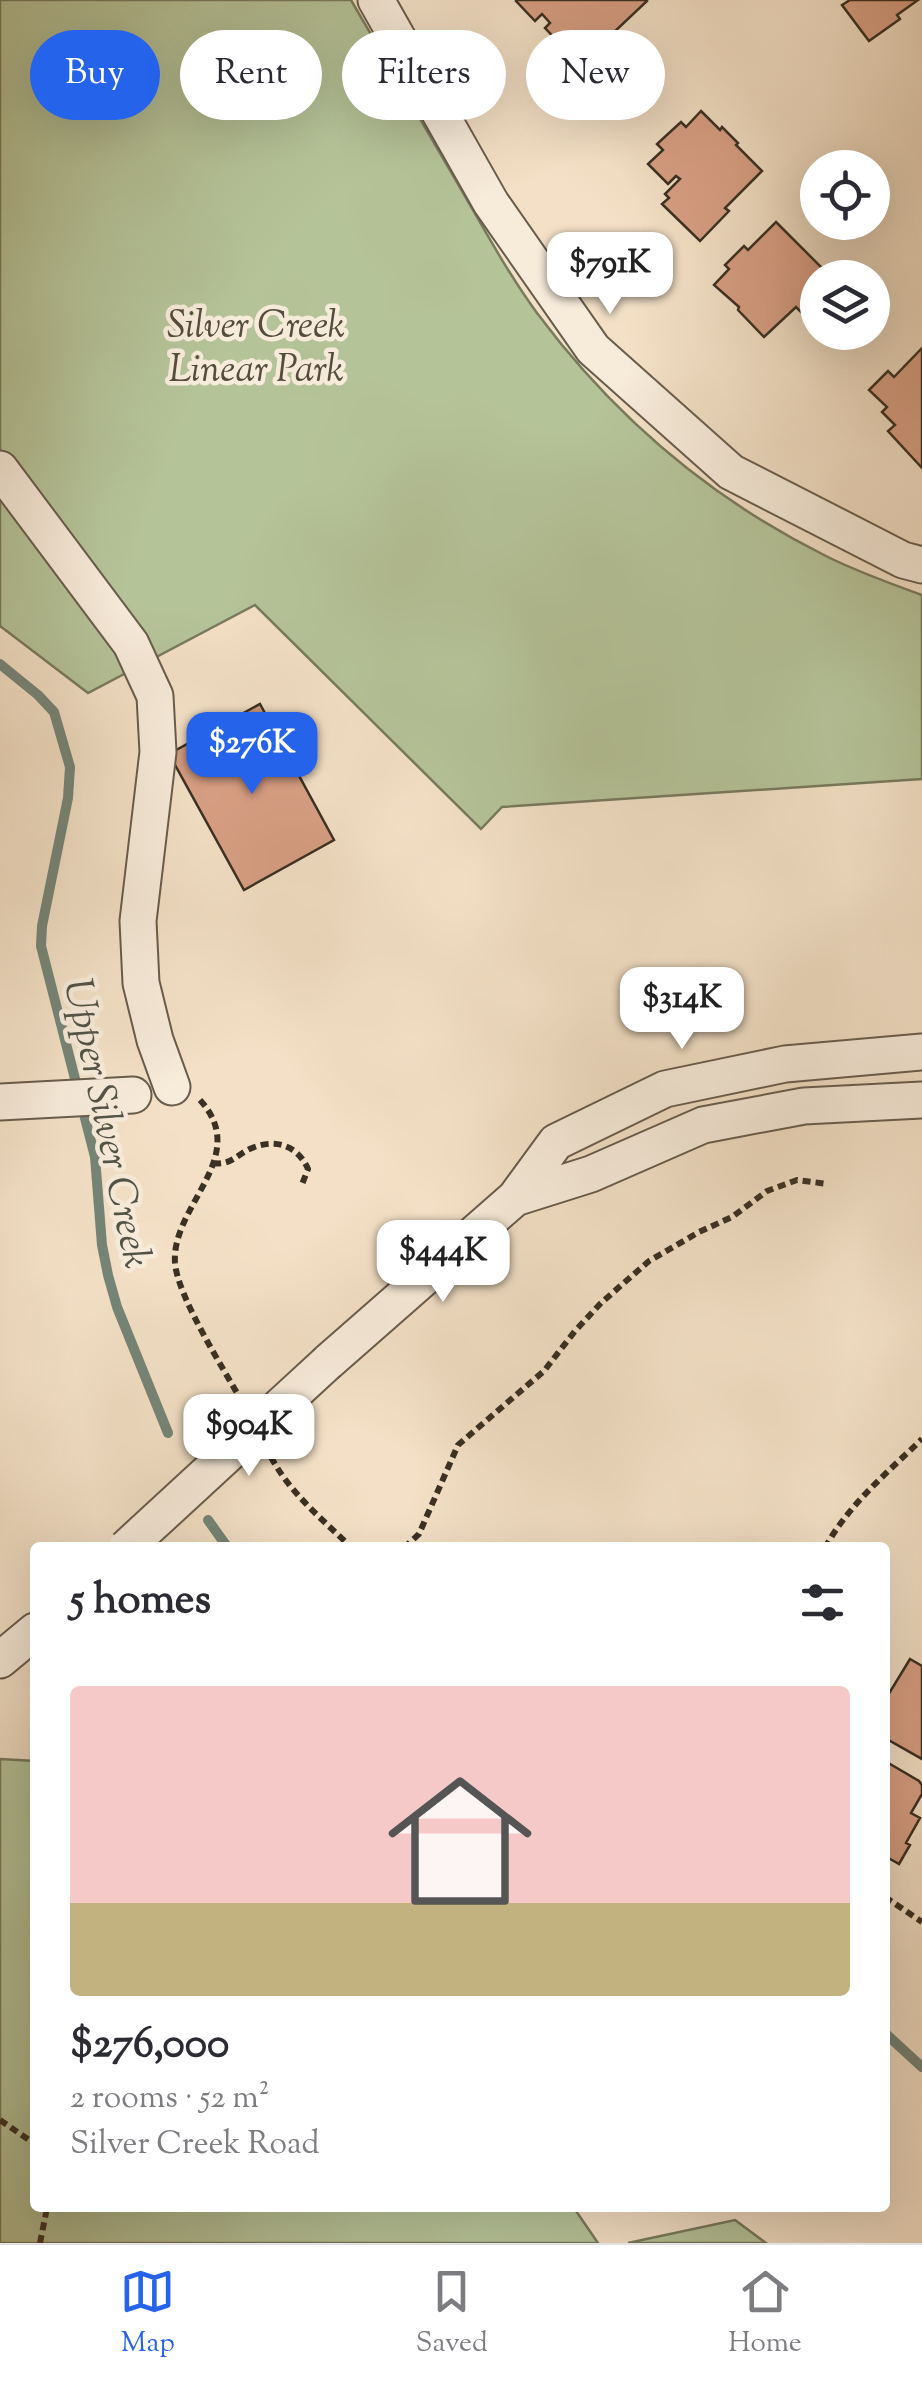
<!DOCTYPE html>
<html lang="en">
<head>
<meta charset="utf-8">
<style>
	body { margin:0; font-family:"Sorts Mill Goudy",serif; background:#f7f7f7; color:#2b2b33; height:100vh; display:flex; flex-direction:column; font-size:38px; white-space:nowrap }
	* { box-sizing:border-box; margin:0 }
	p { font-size:32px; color:#7c7c81 }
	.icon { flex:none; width:55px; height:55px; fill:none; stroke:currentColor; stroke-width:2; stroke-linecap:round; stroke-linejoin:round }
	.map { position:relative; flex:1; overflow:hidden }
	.sheet { position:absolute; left:30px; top:1542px; width:860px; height:670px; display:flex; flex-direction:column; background:#fff; border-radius:10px; box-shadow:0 10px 40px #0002 }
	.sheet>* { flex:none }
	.top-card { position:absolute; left:30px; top:30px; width:862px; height:90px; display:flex; gap:20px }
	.buttons { position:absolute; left:800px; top:150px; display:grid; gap:20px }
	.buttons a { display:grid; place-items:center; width:90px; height:90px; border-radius:50%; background:#fff; box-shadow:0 10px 40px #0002; font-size:50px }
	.price { position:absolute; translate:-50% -85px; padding:0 22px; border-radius:20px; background:#fff; color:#222; font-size:32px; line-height:65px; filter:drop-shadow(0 2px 5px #0008) }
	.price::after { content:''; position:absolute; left:50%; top:60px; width:30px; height:22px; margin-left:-15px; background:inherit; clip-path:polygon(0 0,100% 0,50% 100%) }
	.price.on { background:#2563eb; color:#fff }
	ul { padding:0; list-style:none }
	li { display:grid; align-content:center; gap:20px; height:530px; padding:0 40px }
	li span { display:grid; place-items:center; height:310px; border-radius:10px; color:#555 }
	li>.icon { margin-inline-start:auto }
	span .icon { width:180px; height:180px; fill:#fffc; stroke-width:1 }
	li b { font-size:42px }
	h2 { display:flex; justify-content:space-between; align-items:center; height:120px; padding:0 40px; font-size:42px }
	.pill { padding:0 35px; border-radius:45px; background:#fff; box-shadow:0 10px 40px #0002; font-size:35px; line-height:90px }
	.pill.on { background:#2563eb; color:#fff }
	.tab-bar { display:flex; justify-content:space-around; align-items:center; height:140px; border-top:2px solid #e1e1e2; background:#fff; font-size:28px; color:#7c7c81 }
	.tab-bar a { display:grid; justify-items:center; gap:5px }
	.tab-bar .on { color:#2563eb }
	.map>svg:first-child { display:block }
	.green { fill:#b5c399; stroke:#787a5e; stroke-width:2.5 }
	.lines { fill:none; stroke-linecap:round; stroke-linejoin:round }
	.stream { stroke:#758578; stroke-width:10 }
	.building { fill:#d89f84; stroke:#3a3023; stroke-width:2.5 }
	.minor-casing { stroke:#685c4c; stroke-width:39 }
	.path { stroke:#3a3023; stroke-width:6; stroke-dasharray:8 5; stroke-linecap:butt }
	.minor { stroke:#f7ebda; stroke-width:35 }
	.minor-bridge-casing { stroke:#685c4c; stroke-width:39; stroke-linecap:butt }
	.minor-bridge { stroke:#f7ebda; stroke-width:35 }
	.labels { text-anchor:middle; stroke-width:9; stroke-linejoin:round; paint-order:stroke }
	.park-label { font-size:38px; font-style:italic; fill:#534d3b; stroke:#f7ebda }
	.water-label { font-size:40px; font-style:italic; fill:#525346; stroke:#f7ebda }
</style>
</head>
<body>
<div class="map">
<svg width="922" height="2243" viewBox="0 0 922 2243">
	<rect width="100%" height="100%" fill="#f3e0c6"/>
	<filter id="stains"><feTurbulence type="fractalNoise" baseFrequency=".002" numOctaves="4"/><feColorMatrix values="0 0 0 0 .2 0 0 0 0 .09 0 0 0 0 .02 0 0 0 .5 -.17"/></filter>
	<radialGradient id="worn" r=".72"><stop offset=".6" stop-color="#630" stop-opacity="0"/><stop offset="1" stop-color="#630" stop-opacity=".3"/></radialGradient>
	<path class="green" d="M0 0H351C386 61 422 122 458 184 483 227 507 272 537 313 613 415 710 498 824 555 855 571 889 583 922 595V779L502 807 481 829 255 605 88 693 0 626Z
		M0 1759 35 1761V2208H574L598 2243H0Z
		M735 2220 766 2243H628Z"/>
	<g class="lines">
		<path class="stream" d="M0 664 38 695 54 712 70 767 68 798 42 926 41 946 95 1157 102 1245 108 1275 117 1307 168 1433
			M208 1520 228 1548
			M885 2033 922 2067"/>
	</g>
	<path class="building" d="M517 0H646L647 1 613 33 626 47 598 74 567 43 563 47 545 28 550 23 542 14 535 21 516 1Z
		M850 0H918L897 15 900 19 869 41 842 5Z
		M701 111 720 130 722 127 738 143 736 145 762 171 725 208 729 211 700 241 662 204 669 198 665 194 680 179 676 176 668 184 648 164 663 150 657 144 681 122 686 127Z
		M776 222 829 275 826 278H818V286L815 289 818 291V300L803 314 796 307 764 337 738 310 739 307 714 285 729 269 725 265 744 246 748 250Z
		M922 348V468L888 431 895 425 882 412 887 407 869 390 888 371 894 377Z
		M260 704 334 840 244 890 169 754Z
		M910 1659 922 1666V1759L885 1738V1700Z
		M885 1761 919 1781 922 1785V1794L911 1813 920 1818 906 1843 910 1845 899 1864 885 1856Z"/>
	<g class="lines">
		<defs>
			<path id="minor" d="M376 0 491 203 593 349 731 472 903 560 922 565
				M0 469 131 644 155 696 158 752 138 921 141 983 155 1040 172 1087
				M0 1102 133 1095
				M515 1198 591 1174 703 1125 804 1106 922 1100
				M328 1362 515 1198 556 1142 665 1089 785 1064 922 1052
				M0 1660 35 1631"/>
		</defs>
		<use href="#minor" class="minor-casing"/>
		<path class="path" d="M200 1100C252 1157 171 1205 175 1263 178 1298 224 1369 242 1402
			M213 1163C231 1166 237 1154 252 1148 276 1138 298 1146 308 1169L301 1187
			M271 1457C290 1493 323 1520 352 1548
			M404 1548 419 1534 458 1445 544 1371 575 1331 601 1303 649 1261 699 1232 732 1217 767 1191 797 1180 828 1184
			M825 1548C848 1505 888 1472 922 1439
			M885 1897 922 1922
			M0 2120 35 2144
			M40 2243 47 2208"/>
		<use href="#minor" class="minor"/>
		<defs>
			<path id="minor-bridge" d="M126 1548 328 1362"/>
		</defs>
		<use href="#minor-bridge" class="minor-bridge-casing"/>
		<use href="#minor-bridge" class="minor-bridge"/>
	</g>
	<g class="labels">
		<g class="park-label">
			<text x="256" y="337">Silver Creek<tspan x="256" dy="44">Linear Park</tspan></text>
		</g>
		<g class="water-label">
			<text transform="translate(109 1123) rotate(78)" y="14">Upper Silver Creek</text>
		</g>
	</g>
	<rect width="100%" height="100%" filter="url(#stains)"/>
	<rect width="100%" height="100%" fill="url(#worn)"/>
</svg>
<div class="buttons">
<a><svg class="icon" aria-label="locate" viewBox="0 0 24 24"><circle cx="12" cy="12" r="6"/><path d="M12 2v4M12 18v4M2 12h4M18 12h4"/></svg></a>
<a><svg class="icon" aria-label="layers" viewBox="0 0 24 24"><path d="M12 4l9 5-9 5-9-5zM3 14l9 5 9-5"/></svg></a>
</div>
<b class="price" style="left:610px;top:317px">$791K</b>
<b class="price on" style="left:252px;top:797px">$276K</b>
<b class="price" style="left:682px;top:1052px">$314K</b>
<b class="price" style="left:443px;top:1305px">$444K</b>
<b class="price" style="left:249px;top:1479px">$904K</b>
<div class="top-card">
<a class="pill on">Buy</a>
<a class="pill">Rent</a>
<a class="pill">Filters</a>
<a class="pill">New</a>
</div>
<section class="sheet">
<h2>5 homes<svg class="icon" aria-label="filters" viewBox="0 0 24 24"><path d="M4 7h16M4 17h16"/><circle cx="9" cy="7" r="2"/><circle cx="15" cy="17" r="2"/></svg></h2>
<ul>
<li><span style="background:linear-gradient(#f6c9c9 70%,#c2b280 0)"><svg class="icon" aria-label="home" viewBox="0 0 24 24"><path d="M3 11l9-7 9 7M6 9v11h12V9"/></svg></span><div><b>$276,000</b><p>2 rooms · 52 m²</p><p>Silver Creek Road</p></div></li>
</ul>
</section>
</div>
<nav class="tab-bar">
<a class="on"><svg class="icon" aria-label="map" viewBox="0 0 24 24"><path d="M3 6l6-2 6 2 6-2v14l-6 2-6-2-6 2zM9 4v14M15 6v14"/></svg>Map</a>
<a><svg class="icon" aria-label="saved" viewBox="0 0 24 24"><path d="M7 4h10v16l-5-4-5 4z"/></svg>Saved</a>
<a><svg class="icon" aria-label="home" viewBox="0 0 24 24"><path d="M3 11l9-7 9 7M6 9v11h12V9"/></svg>Home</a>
</nav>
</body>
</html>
